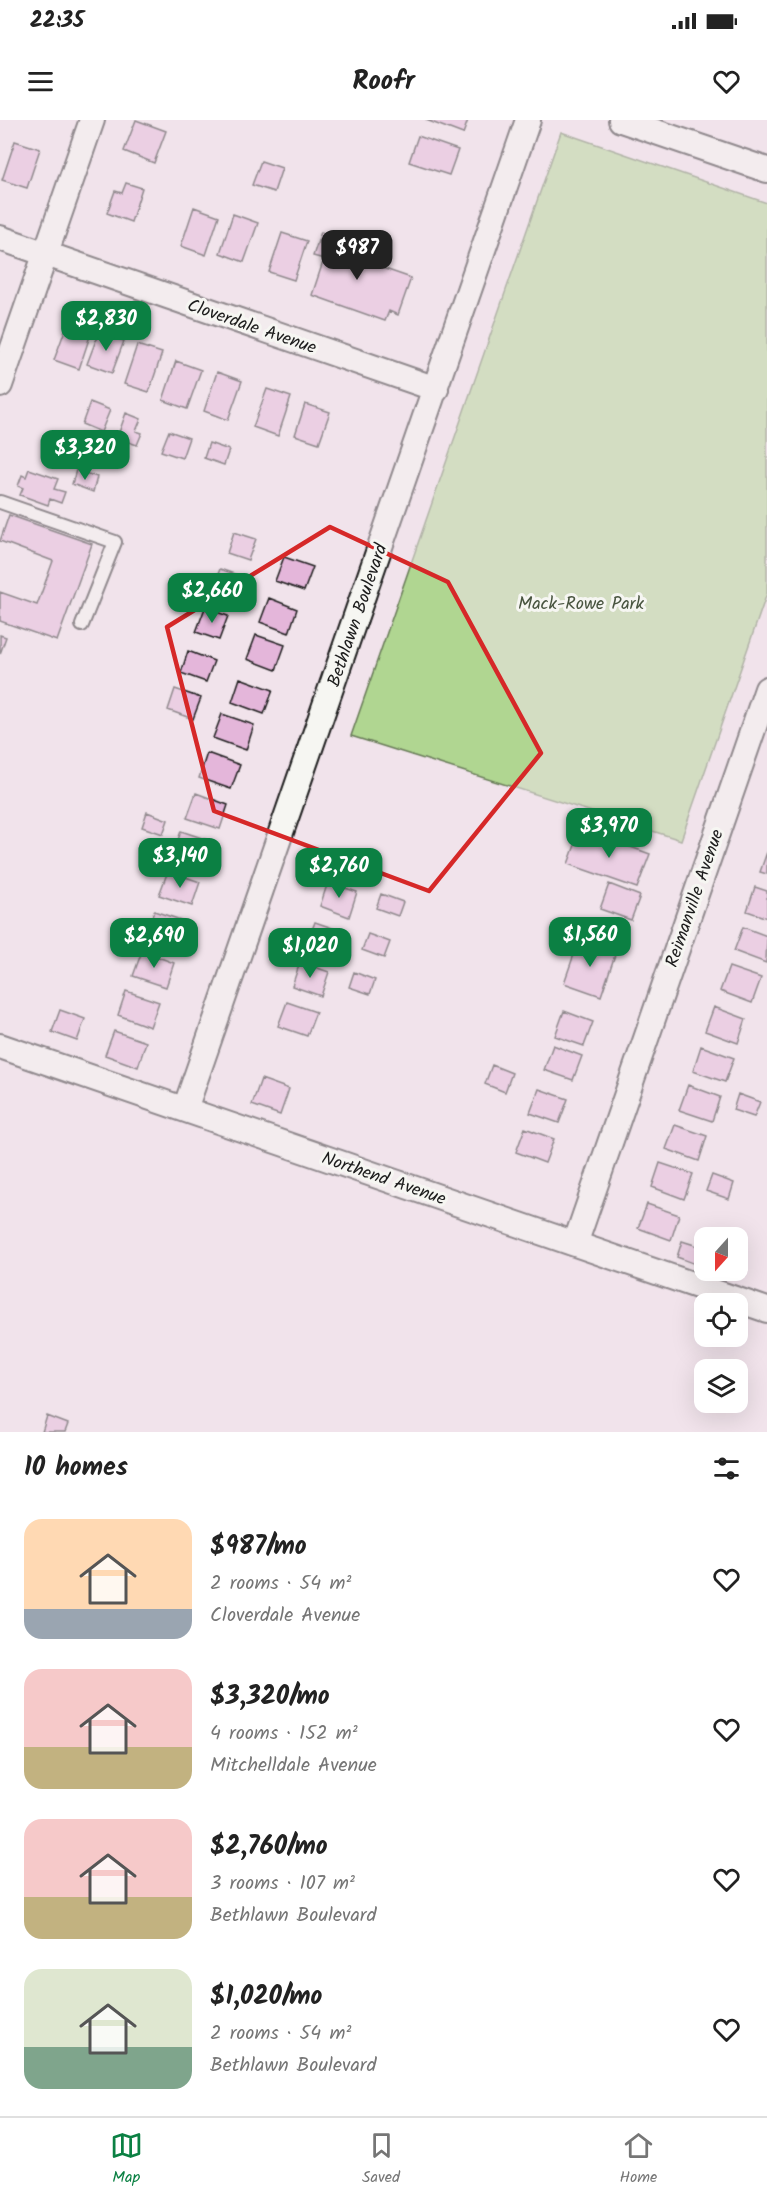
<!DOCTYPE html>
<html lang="en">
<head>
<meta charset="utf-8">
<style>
	body { margin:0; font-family:Kalam,sans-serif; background:#f6f6f6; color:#222; height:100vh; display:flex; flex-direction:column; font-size:22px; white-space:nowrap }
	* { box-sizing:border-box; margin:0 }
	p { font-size:20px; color:#767676 }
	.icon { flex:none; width:33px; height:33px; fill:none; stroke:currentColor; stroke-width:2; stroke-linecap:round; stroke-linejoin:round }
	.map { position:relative; height:1312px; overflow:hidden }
	.side { display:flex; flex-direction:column; background:#fff; flex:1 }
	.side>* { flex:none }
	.needle { width:39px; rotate:201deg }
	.fabs { position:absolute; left:694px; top:1107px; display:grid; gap:12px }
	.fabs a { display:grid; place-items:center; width:54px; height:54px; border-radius:12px; background:#fff; box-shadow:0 6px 24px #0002; font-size:30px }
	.price { position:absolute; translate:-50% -51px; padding:0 14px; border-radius:12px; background:#0b8043; color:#fff; font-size:20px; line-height:39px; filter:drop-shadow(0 2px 3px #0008) }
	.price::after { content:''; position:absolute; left:50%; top:36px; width:18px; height:14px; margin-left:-9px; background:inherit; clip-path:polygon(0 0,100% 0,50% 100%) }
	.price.on { background:#222; color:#fff }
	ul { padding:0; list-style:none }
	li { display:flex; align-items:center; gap:18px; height:150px; padding:0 24px }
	li span { display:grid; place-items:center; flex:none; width:168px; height:120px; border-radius:18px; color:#555 }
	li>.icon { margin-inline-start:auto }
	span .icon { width:72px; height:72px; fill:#fffc; stroke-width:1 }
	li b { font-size:26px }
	h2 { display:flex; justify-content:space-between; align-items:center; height:72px; padding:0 24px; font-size:26px }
	.status { display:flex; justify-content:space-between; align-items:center; height:42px; padding:0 30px; background:#fff; direction:ltr }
	.status svg { height:16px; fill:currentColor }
	header { display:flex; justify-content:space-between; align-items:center; height:78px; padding:0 24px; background:#fff; font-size:27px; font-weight:700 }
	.tabs { display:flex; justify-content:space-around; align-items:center; height:84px; border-top:2px solid #e0e0e0; background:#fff; font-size:16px; color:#767676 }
	.tabs a { display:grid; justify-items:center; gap:3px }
	.tabs .on { color:#0b8043 }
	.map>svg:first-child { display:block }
	.green { fill:#b0d691; stroke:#667956; stroke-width:1.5 }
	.building { fill:#e4b6da; stroke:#1c1c1c; stroke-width:1.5 }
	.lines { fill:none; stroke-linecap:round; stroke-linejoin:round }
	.lane-casing { stroke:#1c1c1c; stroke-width:16 }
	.street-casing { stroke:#1c1c1c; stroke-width:28 }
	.lane { stroke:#f6f6f2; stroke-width:12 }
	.street { stroke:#f6f6f2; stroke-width:24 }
	.marked { fill:none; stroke:#d62828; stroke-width:4.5; stroke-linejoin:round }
	.labels { text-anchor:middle; stroke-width:6; stroke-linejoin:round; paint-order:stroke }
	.street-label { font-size:18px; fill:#1c1c1c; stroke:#f6f6f2 }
	.park-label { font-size:18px; fill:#48543f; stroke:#f6f6f2 }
</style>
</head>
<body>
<div class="status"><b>22:35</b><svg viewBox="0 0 49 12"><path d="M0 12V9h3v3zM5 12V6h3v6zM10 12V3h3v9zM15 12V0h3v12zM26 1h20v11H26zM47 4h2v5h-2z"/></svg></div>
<header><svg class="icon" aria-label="menu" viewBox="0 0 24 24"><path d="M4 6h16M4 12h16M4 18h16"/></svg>Roofr<svg class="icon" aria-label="heart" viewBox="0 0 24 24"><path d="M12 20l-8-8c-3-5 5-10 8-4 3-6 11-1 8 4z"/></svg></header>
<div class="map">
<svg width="767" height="1312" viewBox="0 0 767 1312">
	<rect width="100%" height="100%" fill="#f1e3eb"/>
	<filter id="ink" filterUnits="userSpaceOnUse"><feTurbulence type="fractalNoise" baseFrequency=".0167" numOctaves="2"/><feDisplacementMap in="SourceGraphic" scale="12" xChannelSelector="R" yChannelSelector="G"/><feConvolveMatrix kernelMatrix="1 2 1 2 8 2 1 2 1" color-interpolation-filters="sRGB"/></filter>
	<g filter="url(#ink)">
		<path class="green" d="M561 12 767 83V473L681 720 351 616Z"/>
		<path class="building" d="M136 0 166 11 154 43 124 31Z
			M426 0H468L463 14Z
			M418 16 458 30 449 55 409 42Z
			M15 21 40 29 27 68 2 60Z
			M261 41 282 48 274 72 252 65Z
			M126 63 142 68 131 102 107 93 115 71 122 73Z
			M194 87 219 96 206 135 181 126Z
			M233 94 258 103 244 142 220 133Z
			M321 112 347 121 342 134 411 158 398 195 389 191 385 201 312 175 324 139 313 136Z
			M282 113 307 121 294 160 269 152Z
			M68 202 92 210 79 249 54 240Z
			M99 212 124 221 112 253 87 244Z
			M137 225 162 233 149 272 124 264Z
			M176 241 201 250 187 289 163 280Z
			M217 252 242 261 228 300 204 291Z
			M267 269 291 277 278 316 253 307Z
			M90 282 110 290 101 312 82 304Z
			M305 284 330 292 319 323 295 315Z
			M126 293 141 299 136 311 142 313 137 325 117 318Z
			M169 311 189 318 182 338 161 331Z
			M209 323 229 330 224 345 204 338Z
			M29 349 58 359 54 369 65 372 61 383 50 379 48 385 20 375 23 368 18 366 22 355 26 357Z
			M76 350 97 357 93 372 72 364Z
			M9 395 92 424 57 521 0 501V472L37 485 53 441 0 421Z
			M234 412 256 419 248 440 227 433Z
			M284 437 313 447 304 471 275 461Z
			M220 449 240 456 233 477 212 470Z
			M269 478 297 489 289 513 260 502Z
			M205 488 228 496 219 520 196 512Z
			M0 515 6 517 0 534Z
			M256 515 285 525 276 550 247 539Z
			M188 531 214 541 206 562 181 553Z
			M240 558 273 570 264 594 232 582Z
			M175 569 201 578 193 599 168 590Z
			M222 594 254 605 246 630 213 618Z
			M207 633 240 645 231 669 199 658Z
			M196 673 228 685 220 709 187 698Z
			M147 692 168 700 163 714 142 707Z
			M581 709 650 734 637 768 568 744Z
			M181 711 214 722 205 747 173 735Z
			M767 732V754L760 752Z
			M168 751 200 762 192 786 159 775Z
			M328 762 357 772 349 797 320 786Z
			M609 764 640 776 631 800 600 789Z
			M755 767 767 771V798L747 791Z
			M381 774 403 782 398 796 376 788Z
			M154 791 187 802 178 827 146 815Z
			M315 802 344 812 335 837 306 826Z
			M743 807 767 816 766 843 734 831Z
			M368 814 390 822 384 838 362 830Z
			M579 820 616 832 601 876 564 863Z
			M142 831 174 843 166 867 133 856Z
			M300 842 329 852 321 876 292 866Z
			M729 847 761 858 752 883 720 871Z
			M354 852 375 860 370 874 349 867Z
			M126 871 159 882 150 907 118 895Z
			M287 882 316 892 307 916 278 906Z
			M714 887 746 899 738 923 705 911Z
			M60 890 85 899 77 921 52 912Z
			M564 891 593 902 584 926 555 916Z
			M114 911 146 922 138 947 105 935Z
			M553 925 582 936 573 960 544 950Z
			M701 926 734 938 725 962 693 951Z
			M492 945 512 953 505 972 485 964Z
			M261 959 289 969 280 995 252 985Z
			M688 965 720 977 712 1001 679 990Z
			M539 969 568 979 559 1003 530 993Z
			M738 974 760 982 754 997 733 990Z
			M675 1005 707 1016 699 1041 666 1029Z
			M525 1008 554 1019 545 1043 516 1032Z
			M660 1043 693 1054 684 1079 652 1067Z
			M712 1055 734 1063 729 1079 706 1071Z
			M647 1084 679 1095 671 1120 638 1108Z
			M682 1121 704 1128 698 1145 677 1137Z
			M47 1296 68 1304 65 1312H42Z"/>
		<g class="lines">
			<defs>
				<path id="lane" d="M0 382 115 422 82 505"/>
				<path id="street" d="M621 0 767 50
					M0 118 436 269
					M0 265 92 0
					M0 926 767 1190
					M185 989 528 0
					M575 1124 767 569"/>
			</defs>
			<use href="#lane" class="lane-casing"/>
			<use href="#street" class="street-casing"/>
			<use href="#lane" class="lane"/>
			<use href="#street" class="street"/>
		</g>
	</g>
	<path d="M0 0H767V1312H0ZM330 407 448 462 541 633 429 771 214 691 167 507Z" fill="#f1e3eb" fill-opacity=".55" fill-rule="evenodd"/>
	<path class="marked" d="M330 407 448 462 541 633 429 771 214 691 167 507Z"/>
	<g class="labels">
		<g class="street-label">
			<text transform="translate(252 206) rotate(19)" y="6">Cloverdale Avenue</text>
			<text transform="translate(357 495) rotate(-71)" y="6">Bethlawn Boulevard</text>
			<text transform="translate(694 778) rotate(-71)" y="6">Reimanville Avenue</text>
			<text transform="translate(384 1058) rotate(19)" y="6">Northend Avenue</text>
		</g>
		<g class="park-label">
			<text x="581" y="489">Mack-Rowe Park</text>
		</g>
	</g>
</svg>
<div class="fabs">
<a><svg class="needle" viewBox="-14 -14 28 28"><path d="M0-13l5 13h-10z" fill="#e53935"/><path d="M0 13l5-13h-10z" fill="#767676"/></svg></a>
<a><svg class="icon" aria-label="locate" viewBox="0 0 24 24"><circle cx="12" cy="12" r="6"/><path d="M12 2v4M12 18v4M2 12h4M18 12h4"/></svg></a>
<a><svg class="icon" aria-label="layers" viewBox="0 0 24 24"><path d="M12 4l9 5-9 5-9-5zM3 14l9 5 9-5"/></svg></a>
</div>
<b class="price on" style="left:357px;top:161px">$987</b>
<b class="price" style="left:106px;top:232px">$2,830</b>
<b class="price" style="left:85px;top:361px">$3,320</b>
<b class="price" style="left:212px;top:504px">$2,660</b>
<b class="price" style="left:609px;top:739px">$3,970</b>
<b class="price" style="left:180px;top:769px">$3,140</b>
<b class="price" style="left:339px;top:779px">$2,760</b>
<b class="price" style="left:590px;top:848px">$1,560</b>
<b class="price" style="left:154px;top:849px">$2,690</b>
<b class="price" style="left:310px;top:859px">$1,020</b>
</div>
<section class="side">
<h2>10 homes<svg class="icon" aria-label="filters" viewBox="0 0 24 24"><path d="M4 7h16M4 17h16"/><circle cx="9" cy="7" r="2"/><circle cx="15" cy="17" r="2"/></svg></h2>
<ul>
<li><span style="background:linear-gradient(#ffd9b3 75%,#9aa5b1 0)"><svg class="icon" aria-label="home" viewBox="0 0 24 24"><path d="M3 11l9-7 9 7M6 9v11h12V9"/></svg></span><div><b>$987/mo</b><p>2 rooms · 54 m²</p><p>Cloverdale Avenue</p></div><svg class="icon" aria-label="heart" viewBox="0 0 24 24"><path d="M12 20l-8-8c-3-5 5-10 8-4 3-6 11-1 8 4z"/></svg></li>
<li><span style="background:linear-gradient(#f6c9c9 65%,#c2b280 0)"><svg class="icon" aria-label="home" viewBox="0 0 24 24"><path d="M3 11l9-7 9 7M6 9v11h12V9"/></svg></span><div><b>$3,320/mo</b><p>4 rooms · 152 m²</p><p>Mitchelldale Avenue</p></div><svg class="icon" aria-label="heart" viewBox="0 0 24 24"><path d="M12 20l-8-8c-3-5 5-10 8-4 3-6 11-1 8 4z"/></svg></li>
<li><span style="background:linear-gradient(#f6c9c9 65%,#c2b280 0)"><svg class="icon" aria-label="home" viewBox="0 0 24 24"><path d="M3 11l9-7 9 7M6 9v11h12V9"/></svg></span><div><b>$2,760/mo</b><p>3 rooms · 107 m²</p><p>Bethlawn Boulevard</p></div><svg class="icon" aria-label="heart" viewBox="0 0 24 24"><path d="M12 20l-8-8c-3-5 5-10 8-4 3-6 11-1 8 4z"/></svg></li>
<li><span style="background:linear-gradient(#dfe7d0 65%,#7fa58c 0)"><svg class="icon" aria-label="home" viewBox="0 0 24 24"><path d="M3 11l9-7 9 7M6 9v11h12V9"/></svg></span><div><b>$1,020/mo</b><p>2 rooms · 54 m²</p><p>Bethlawn Boulevard</p></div><svg class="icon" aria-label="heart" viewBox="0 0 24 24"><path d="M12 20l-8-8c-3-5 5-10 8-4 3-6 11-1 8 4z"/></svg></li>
</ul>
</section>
<nav class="tabs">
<a class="on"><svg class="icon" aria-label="map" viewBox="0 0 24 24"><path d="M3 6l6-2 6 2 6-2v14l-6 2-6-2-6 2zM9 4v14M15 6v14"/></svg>Map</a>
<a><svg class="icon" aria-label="saved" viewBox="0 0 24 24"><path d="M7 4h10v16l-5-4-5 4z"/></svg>Saved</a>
<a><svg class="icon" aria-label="home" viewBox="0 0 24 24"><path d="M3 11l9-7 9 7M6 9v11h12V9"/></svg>Home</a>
</nav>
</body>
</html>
